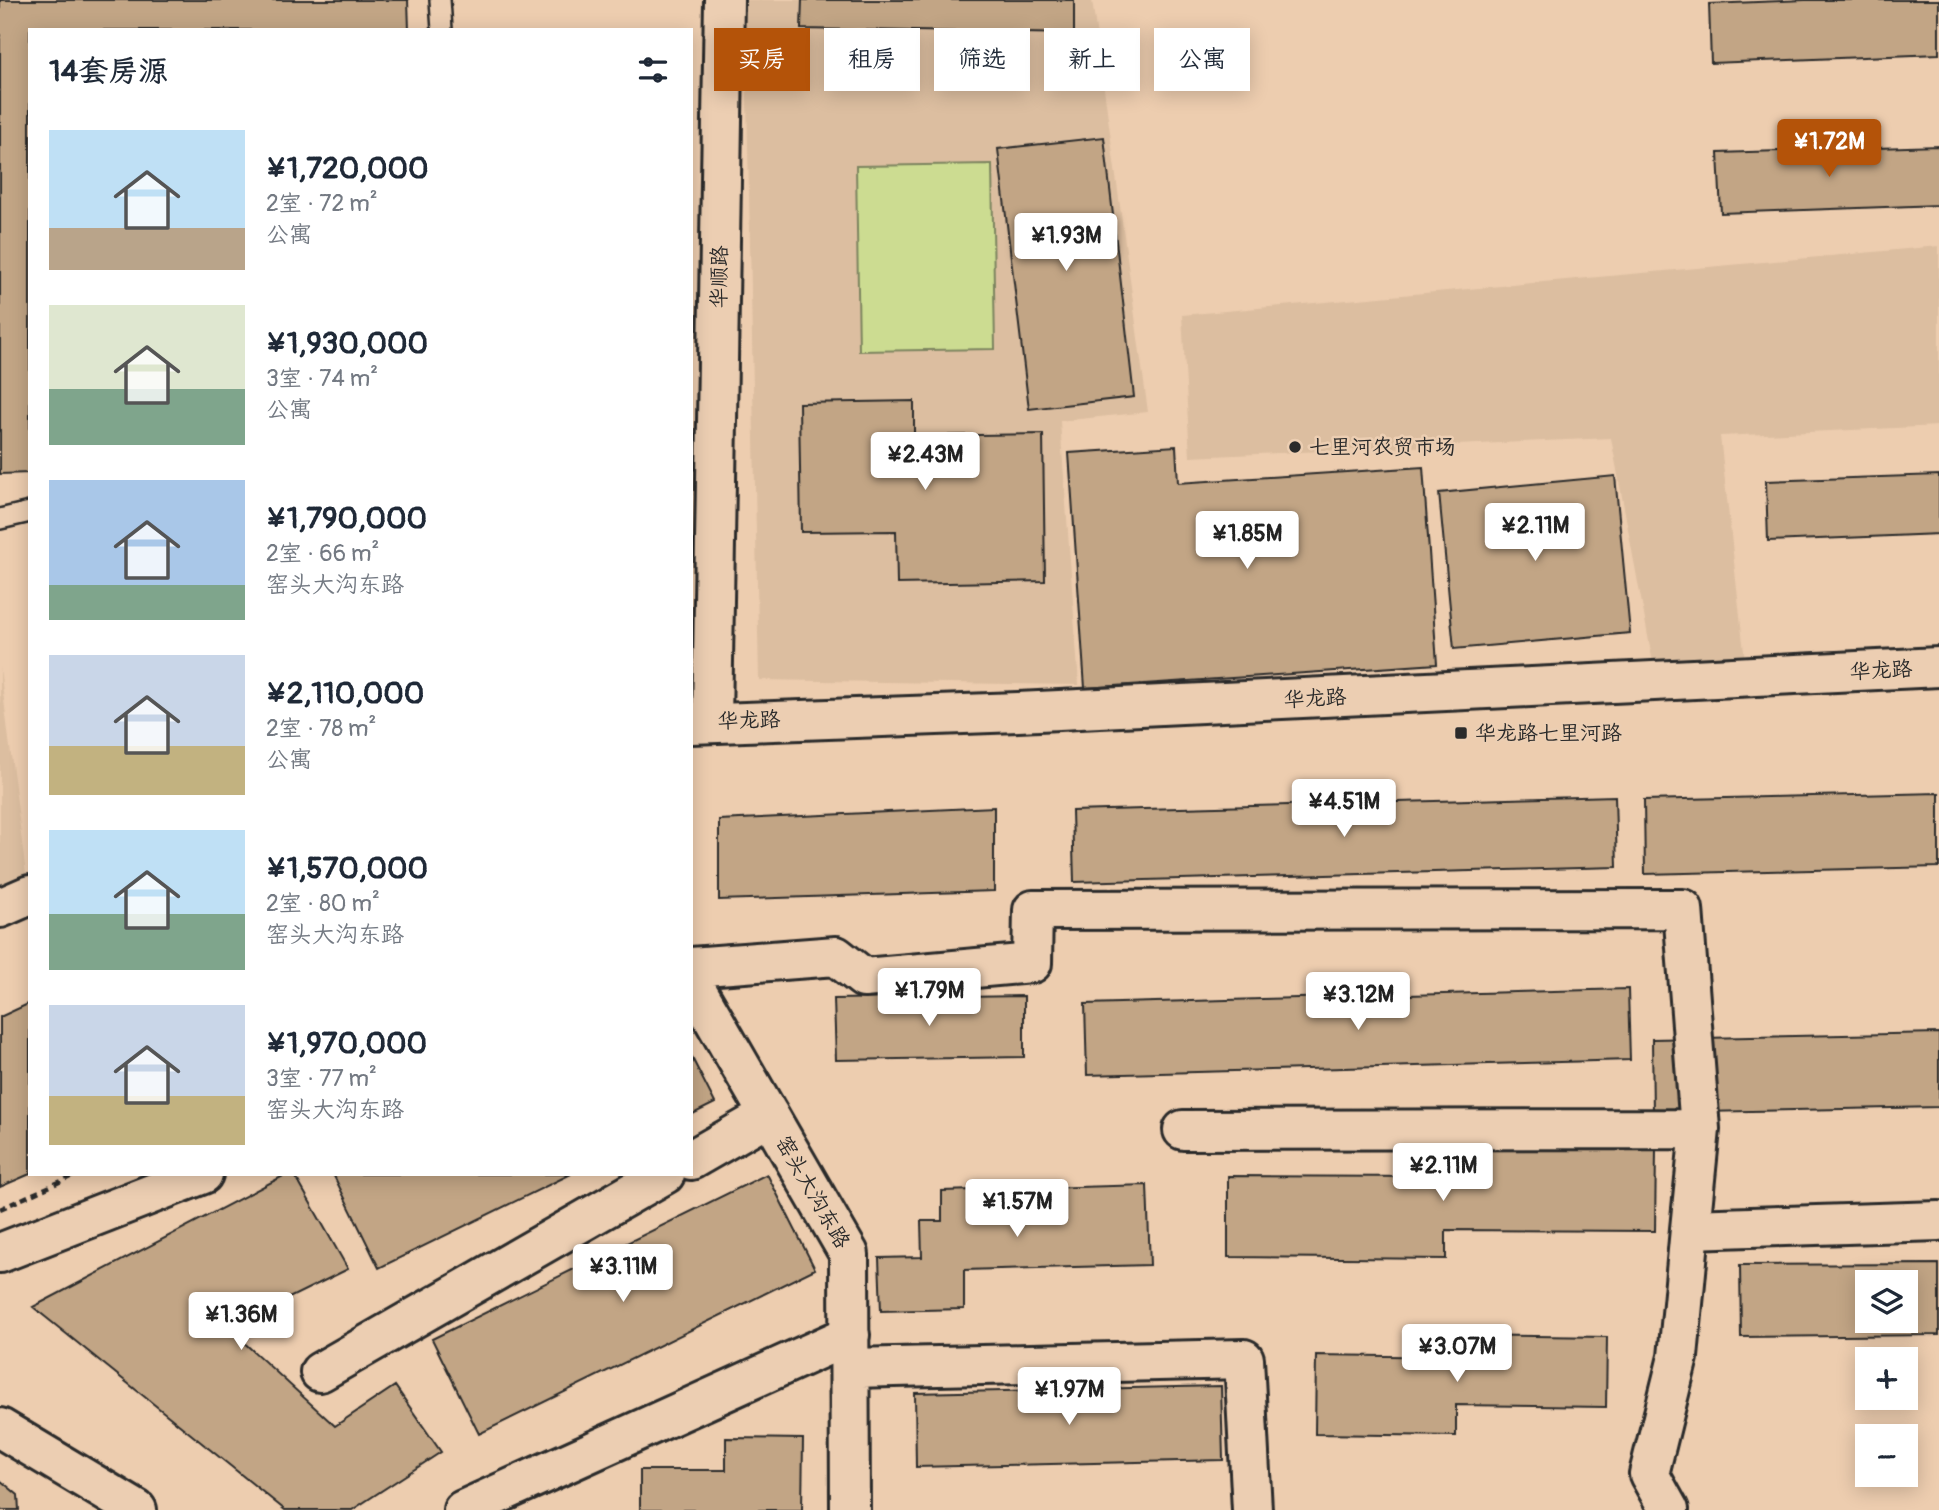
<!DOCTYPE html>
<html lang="zh">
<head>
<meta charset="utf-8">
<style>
	body { margin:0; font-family:Pangolin,"LXGW WenKai TC",sans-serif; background:#f6f6f7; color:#1f2937; height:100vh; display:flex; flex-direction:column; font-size:26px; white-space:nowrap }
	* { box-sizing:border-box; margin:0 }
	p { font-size:23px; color:#747a83 }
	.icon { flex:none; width:38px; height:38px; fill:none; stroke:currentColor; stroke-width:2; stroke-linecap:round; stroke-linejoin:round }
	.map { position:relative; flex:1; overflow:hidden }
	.panel { position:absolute; left:28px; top:28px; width:665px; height:1148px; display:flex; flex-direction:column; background:#fff; border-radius:0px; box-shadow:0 4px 18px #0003 }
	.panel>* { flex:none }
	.guide { position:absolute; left:714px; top:28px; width:665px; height:63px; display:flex; gap:14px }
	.buttons { position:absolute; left:1855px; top:1270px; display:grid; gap:14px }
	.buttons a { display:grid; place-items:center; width:63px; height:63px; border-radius:0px; background:#fff; box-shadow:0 4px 18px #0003; font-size:35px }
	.price { position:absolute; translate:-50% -60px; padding:0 16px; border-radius:7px; background:#fff; color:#222; font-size:23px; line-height:46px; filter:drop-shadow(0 2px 4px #0008) }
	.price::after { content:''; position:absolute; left:50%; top:42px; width:21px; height:16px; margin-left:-10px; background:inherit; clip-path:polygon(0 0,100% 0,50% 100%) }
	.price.current { background:#b45309; color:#fff }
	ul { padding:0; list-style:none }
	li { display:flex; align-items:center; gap:21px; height:175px; padding:0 21px }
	li span { display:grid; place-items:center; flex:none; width:196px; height:140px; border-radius:0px; color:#555 }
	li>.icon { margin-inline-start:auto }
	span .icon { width:84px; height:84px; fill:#fffc; stroke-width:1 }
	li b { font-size:30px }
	h2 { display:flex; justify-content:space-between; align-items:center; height:84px; padding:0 21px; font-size:30px }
	.tag { padding:0 24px; border-radius:0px; background:#fff; box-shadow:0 4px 18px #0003; font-size:24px; line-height:63px }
	.tag.current { background:#b45309; color:#fff }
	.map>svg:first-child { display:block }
	.built { fill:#dcbea0 }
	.green { fill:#ccdc91; stroke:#7c845e; stroke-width:2 }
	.building { fill:#c2a585; stroke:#2b2b2b; stroke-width:2; fill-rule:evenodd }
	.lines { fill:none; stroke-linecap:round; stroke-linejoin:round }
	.service-casing { stroke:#2b2b2b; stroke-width:24 }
	.minor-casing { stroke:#2b2b2b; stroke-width:44 }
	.secondary-casing { stroke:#2b2b2b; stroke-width:44 }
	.path { stroke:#2b2b2b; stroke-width:4.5; stroke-dasharray:7 5; stroke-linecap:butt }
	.service { stroke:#ecceb2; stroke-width:19 }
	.minor { stroke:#ecceb2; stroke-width:38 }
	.secondary { stroke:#ecceb2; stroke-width:38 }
	.poi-dot { fill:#2b2b2b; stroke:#ecceb2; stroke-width:2.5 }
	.labels { text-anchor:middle; stroke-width:5; stroke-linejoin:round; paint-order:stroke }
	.street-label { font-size:21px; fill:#2b2b2b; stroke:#ecceb2 }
	.poi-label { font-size:21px; fill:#2b2b2b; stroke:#ecceb2; text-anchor:start }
</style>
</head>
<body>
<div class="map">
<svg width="1939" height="1510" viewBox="0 0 1939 1510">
	<rect width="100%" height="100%" fill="#edcdaf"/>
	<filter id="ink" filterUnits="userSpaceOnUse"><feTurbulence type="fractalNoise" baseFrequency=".0143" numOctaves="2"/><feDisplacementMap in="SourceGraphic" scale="14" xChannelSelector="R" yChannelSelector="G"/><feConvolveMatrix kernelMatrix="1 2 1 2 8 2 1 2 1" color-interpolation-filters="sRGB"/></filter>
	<g filter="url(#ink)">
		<path class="built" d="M745 0H1092L1148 412 1060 421 1079 685 759 680Z
			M1939 246V426L1720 436 1745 661 1653 663 1611 438 1190 457 1182 315Z
			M0 668 27 882 0 894Z"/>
		<path class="green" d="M992 164 995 349 859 351 856 166Z"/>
		<path class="building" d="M0 0H408L409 30H30V473L0 474Z
			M802 0H1074V34L801 29Z
			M1805 0H1939V54L1711 63 1709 4Z
			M1104 137 1134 397 1029 409 998 149Z
			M1939 146V205L1721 213 1718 153Z
			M914 401V436L1043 434 1045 581 897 584 896 531 801 532 799 403Z
			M1176 446 1178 483 1423 467 1437 664 1085 688 1069 453Z
			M1939 475V534L1768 541 1766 481Z
			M1615 476 1630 633 1454 649 1439 493Z
			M1939 793V867L1645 874 1644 800Z
			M1615 796 1617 867 1074 882 1072 811Z
			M994 807V891L719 900V820Z
			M1628 989 1630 1060 1087 1075 1085 1004Z
			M1024 996V1057L836 1060 834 999Z
			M30 1003V1174L0 1187V1017Z
			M1939 1033V1107L1653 1113 1652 1039Z
			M691 1056 715 1103 691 1115Z
			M1431 1146 1656 1148 1655 1231 1446 1230V1259L1228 1257V1176L1431 1177Z
			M287 1174H294L348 1269 228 1328 335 1426 395 1386 441 1452 352 1510H285L33 1307Z
			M333 1174H571L379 1268Z
			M767 1174 815 1269 479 1434 432 1339Z
			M1147 1185 1150 1265 964 1270V1309L881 1311 879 1258 922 1257 921 1221H942V1191Z
			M1939 1264V1335L1741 1337 1740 1265ZM1867 1283H1906V1321H1867Z
			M1457 1335 1607 1337 1606 1407 1456 1405V1436L1315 1434 1316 1355 1456 1357Z
			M1221 1386 1223 1460 916 1467 915 1393Z
			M726 1438 803 1439 802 1510H640V1470H726Z
			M0 1480 18 1495 19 1510H0Z"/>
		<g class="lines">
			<defs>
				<path id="service" d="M440 0 442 30
					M0 519 30 512"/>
				<path id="minor" d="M712 721 724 0
					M691 967 836 956 864 978 1032 963 1033 910 1683 909 1700 1129 1690 1229
					M691 980 849 1254 850 1510
					M1183 1130 1700 1129
					M691 1160 769 1115
					M0 1253 203 1174
					M850 1368 1244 1359 1252 1510
					M320 1372 665 1174
					M0 1428 137 1510
					M463 1510 850 1335
					M1669 1510 1649 1474 1678 1357 1690 1229 1939 1221"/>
				<path id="secondary" d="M691 724 1018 712 1939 667
					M0 908 30 895"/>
			</defs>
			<use href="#service" class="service-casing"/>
			<use href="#minor" class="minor-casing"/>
			<use href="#secondary" class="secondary-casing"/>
			<path class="path" d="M0 1209 77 1174"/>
			<use href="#service" class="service"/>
			<use href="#minor" class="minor"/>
			<use href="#secondary" class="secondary"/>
		</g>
	</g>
	<g class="poi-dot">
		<circle cx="1295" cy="447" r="7"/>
		<rect x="1454" y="726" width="14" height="14" rx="3.5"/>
	</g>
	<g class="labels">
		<g class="street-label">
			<text transform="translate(719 277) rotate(-89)" y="7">华顺路</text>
			<text transform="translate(1881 670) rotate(-3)" y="7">华龙路</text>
			<text transform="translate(1315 698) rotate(-3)" y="7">华龙路</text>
			<text transform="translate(749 720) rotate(-2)" y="7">华龙路</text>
			<text transform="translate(813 1192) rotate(60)" y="7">窑头大沟东路</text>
		</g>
		<g class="poi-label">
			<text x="1309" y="454">七里河农贸市场</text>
			<text x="1475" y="740">华龙路七里河路</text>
		</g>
	</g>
</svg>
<div class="buttons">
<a><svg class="icon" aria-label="layers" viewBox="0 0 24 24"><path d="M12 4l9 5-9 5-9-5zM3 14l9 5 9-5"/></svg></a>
<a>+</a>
<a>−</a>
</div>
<b class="price current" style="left:1829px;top:179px">¥1.72M</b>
<b class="price" style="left:1066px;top:273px">¥1.93M</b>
<b class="price" style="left:925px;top:492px">¥2.43M</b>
<b class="price" style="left:1535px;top:563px">¥2.11M</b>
<b class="price" style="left:1247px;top:571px">¥1.85M</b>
<b class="price" style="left:1344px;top:839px">¥4.51M</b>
<b class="price" style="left:929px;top:1028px">¥1.79M</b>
<b class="price" style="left:1358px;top:1032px">¥3.12M</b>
<b class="price" style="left:1443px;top:1203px">¥2.11M</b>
<b class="price" style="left:1017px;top:1239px">¥1.57M</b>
<b class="price" style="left:623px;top:1304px">¥3.11M</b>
<b class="price" style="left:241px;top:1352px">¥1.36M</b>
<b class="price" style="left:1457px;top:1384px">¥3.07M</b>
<b class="price" style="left:1069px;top:1427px">¥1.97M</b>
<div class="guide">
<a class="tag current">买房</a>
<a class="tag">租房</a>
<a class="tag">筛选</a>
<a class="tag">新上</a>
<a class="tag">公寓</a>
</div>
<section class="panel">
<h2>14套房源<svg class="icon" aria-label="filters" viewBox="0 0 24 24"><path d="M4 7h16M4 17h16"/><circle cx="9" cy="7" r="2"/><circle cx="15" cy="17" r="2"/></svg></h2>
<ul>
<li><span style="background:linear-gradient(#bfe0f5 70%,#b9a48a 0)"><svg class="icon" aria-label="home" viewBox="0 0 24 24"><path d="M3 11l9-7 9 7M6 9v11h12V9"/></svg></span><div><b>¥1,720,000</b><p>2室 · 72 m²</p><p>公寓</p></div></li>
<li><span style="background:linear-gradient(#dfe7d0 60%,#7fa58c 0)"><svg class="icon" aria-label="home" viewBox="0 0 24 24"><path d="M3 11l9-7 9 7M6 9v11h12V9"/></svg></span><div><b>¥1,930,000</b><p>3室 · 74 m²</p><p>公寓</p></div></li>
<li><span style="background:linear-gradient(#a9c7e8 75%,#7fa58c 0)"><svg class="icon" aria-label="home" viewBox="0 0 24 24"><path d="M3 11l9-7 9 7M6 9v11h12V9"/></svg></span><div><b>¥1,790,000</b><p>2室 · 66 m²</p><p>窑头大沟东路</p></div></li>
<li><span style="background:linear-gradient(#c9d6e8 65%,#c2b280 0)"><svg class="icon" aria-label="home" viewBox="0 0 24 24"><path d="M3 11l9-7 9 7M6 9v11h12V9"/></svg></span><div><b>¥2,110,000</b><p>2室 · 78 m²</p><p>公寓</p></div></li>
<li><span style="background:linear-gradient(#bfe0f5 60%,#7fa58c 0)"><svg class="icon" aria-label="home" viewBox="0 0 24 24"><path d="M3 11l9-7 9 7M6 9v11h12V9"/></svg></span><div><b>¥1,570,000</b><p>2室 · 80 m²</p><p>窑头大沟东路</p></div></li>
<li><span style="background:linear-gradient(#c9d6e8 65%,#c2b280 0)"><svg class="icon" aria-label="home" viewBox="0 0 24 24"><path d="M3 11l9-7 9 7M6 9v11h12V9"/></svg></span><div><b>¥1,970,000</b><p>3室 · 77 m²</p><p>窑头大沟东路</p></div></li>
</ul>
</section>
</div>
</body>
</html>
